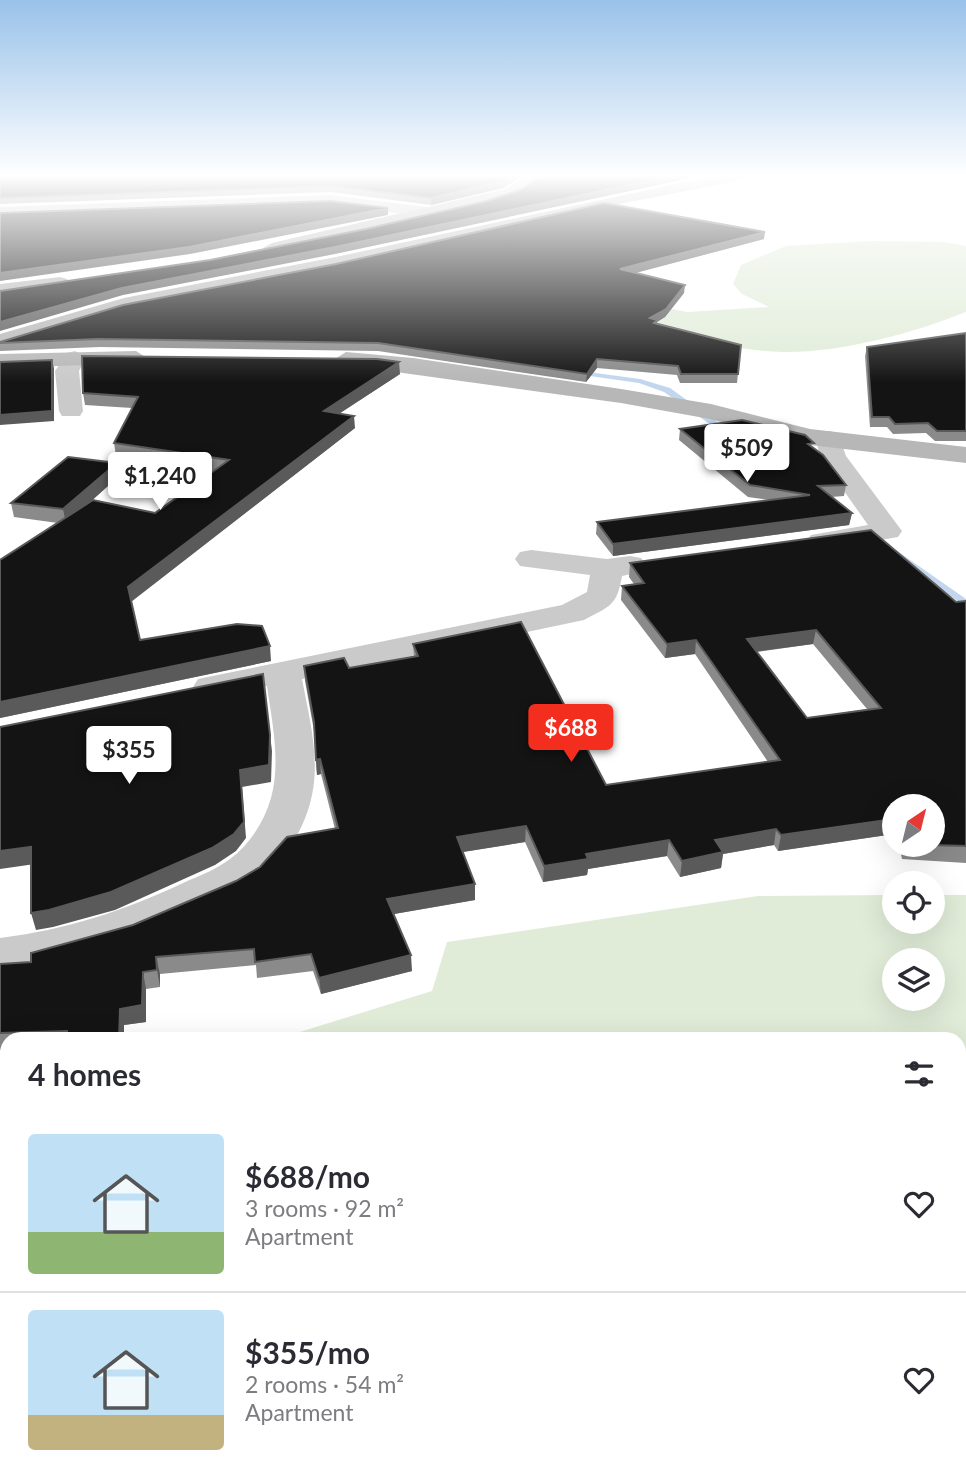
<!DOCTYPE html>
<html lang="en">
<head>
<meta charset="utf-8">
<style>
	body { margin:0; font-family:Lato,sans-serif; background:#f7f7f7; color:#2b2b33; height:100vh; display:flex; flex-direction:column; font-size:26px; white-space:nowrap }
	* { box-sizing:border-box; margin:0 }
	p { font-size:23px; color:#7c7c81 }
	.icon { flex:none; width:38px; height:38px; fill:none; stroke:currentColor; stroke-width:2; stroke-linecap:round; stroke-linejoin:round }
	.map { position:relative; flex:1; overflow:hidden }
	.panel { position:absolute; left:0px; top:1032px; width:966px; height:450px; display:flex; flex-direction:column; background:#fff; border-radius:21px 21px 0 0; box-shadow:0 7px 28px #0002 }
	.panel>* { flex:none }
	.needle { width:46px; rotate:35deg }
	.fabs { position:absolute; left:882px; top:794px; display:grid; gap:14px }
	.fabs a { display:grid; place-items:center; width:63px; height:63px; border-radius:50%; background:#fff; box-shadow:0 7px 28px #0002; font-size:35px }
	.price { position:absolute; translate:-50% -60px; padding:0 16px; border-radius:7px; background:#fff; color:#222; font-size:23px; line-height:46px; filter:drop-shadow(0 2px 4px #0008) }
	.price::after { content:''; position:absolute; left:50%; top:42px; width:21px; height:16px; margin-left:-10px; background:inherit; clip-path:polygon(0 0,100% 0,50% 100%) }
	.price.active { background:#f42e1e; color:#fff }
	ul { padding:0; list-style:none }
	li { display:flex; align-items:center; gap:21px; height:175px; padding:0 28px }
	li+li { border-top:2px solid #e1e1e2 }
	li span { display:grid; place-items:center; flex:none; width:196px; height:140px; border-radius:7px; color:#555 }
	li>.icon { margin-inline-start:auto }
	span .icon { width:84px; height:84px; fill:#fffc; stroke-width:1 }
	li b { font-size:30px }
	h2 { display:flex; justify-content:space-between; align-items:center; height:84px; padding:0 28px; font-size:30px }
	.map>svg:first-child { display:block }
	.green { fill:#e0ecd8; fill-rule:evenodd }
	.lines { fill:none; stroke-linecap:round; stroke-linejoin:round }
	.stream { fill:#c2d6ee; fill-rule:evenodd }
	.street { fill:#cacaca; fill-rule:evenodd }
	.secondary { fill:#b7b7b7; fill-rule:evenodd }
	.wall { fill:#8a8a8a; fill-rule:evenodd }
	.shaded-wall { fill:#5a5a5a }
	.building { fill:#141414; stroke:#5a5a5a; stroke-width:2; fill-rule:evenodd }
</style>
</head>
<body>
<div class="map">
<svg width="966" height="1482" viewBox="0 0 966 1482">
	<rect width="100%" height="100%" fill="#fff"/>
	<path class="green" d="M871 241 945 242 966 246V312C914 333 840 353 783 352 720 351 656 324 597 305L648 304 687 312 769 307 742 294 733 284 741 265 786 246Z
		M894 895V922H933V895H966V1482H0V1126L7 1124V1475H959V1040L277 1039 432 991 447 942 758 896ZM894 961H933V999H894Z"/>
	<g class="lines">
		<path class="stream" d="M573 370 640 379 670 388 731 432 724 434 664 392 639 383 576 374H573Z
			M893 548 966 599V607L890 553V549Z"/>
		<path class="street" d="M331 195 434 208 442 213 434 218 331 205 0 217V207Z
			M75 351 86 358 79 371 83 411 80 416H62L59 411 55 371 67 353Z
			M829 431 838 433 846 456 902 531 898 537 822 550 811 547 807 541 811 535 868 525 820 457 816 439 820 433Z
			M531 550 607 559 630 556 641 558 646 565 641 572 622 576C617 606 610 606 584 620L302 679C309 716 320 758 312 795 306 826 285 861 260 881 246 891 228 898 213 906 146 939 75 963 0 972V938C65 930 124 911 183 883 199 876 217 869 230 859 250 844 264 822 271 798 281 762 272 722 267 686L211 698 198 695 193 687 198 679 562 605 587 592 590 575 520 566 515 559 520 552Z"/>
		<path class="secondary" d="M528 175H546L516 196 272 253 263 248 272 243 505 189Z
			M717 175H750L742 180 589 210 336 269 124 310 0 348V334L124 298 336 257Z
			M60 277 67 279 70 283 67 287 0 296V284Z
			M136 351 147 358 144 363 0 368V354Z
			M346 352 413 358 621 389 711 404 810 429 966 447V463L810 445 710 419 621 403 338 364 335 359Z"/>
	</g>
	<path class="wall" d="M0 175 503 188 431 205 331 192 0 204Z
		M764 239 635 273 684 293 665 317 657 322V323L741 345 737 383H680L677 375 597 368 586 382 378 351 100 347 0 351V342Z
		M966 333V441H935L926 433 893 434 887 427H870L865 356 867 347Z
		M400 374 340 413 355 428 131 601 140 640 271 661 0 718 58 523 14 517 11 503 117 463 119 476 91 501 155 513 214 471 116 456 114 443 132 408 85 405 83 393Z
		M680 429 814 448 846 485 844 496 831 497 852 513 849 525 613 556 596 534 597 522 770 500 748 497 679 440Z
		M630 563 956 602 966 601V863L902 859 899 845H933V807H894V834L778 851 774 845 723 854 721 868 680 877 667 856 588 869 587 875 543 882 525 842 462 852 475 884V900L394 914 412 971 321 994 313 971 257 978 256 965 160 974V987L146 989V1022L124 1025V1040H7V1050H0V964L31 962 133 925 236 881 335 829 321 774 317 775 314 731 305 681 304 666 349 668 414 656 413 644 606 785 768 762 695 654 665 658 621 600 622 586 634 584 629 577ZM813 644 867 709 807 718 757 652Z"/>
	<path class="shaded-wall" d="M514 175H524L503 188 431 205V198Z
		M676 175H705L335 254 123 295 0 331V322L122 288Z
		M388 208V215L190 254 0 281V273Z
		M765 232 764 239 620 277V269Z
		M685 285 684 293 665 317 657 322 656 328 650 318Z
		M597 359V368L586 382 587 374Z
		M52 360 54 368V421L0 425V415Z
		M399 362 400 374 325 423 324 411Z
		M354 416 355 428 131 602 128 587Z
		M117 463 119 476 66 524 63 509Z
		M852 513 849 525 613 556V544Z
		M816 630 813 644 745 653 747 639Z
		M696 640 695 654 665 658 667 644Z
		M270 646 271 661 0 718V702Z
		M270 735 272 751 271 782 242 787 246 838 236 851 215 865 115 910 53 927 36 930 31 913 240 770Z
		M320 759 321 774 317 775 316 760Z
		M894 819V834L778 851 781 835Z
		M526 826 525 842 457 853V837Z
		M776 829 774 845 723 854 721 868 680 877 682 861 715 840Z
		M669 840 667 856 588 869 587 875 543 882 544 866 586 854Z
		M31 847 35 864 0 869V851Z
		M475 884V900L388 915 387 899Z
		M411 955 412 971 321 994 319 978Z
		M156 957 160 974V987L157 970Z
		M143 972 146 989V1022L124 1025V1040H119L120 1009Z"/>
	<path class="building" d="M0 175H514L503 181 431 198 330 186 0 198Z
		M542 175H676L335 247 122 288 0 322V291L210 260 366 229 487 201 522 189Z
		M330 201 388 208 189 247 0 273V213Z
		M604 203 765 232 620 269 685 285 666 309 650 318 657 320 654 323 741 345 738 374H681L678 366 597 359 587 374 378 343 98 339 0 343V342L123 305 336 264Z
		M966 333V431H937L928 423 895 424 889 417H872L867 347Z
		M82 356 377 359 399 362 324 411 354 416 128 587 140 640 237 624 262 626 270 646 0 702V560L93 500 155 513 229 460 114 443 138 397 83 393Z
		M52 360V411L0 415V362Z
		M742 420 805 435 814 443 808 444 823 455 846 485 818 486 852 513 613 544 597 522 810 495 750 485 680 429Z
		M68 457 117 463 63 509 11 503Z
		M871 530 956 602 966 601V846L933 845V807H894V819L781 835 776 829 715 840 723 852 682 861 669 840 586 854 588 859 544 866 526 826 457 837 475 884 387 899 411 955 319 978 311 954 255 962 254 949 156 957 157 970 143 972 142 1005 120 1009 119 1040H66L67 1031 0 1033V964L31 962V953L133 925 236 881 260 867 287 837 338 828 320 759 316 760 314 722 304 666 344 658 349 668 418 656 413 644 521 622 606 785 780 760 696 640 667 644 622 586 644 583 630 563ZM816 630 881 708 807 718 747 639Z
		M263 674 270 735 269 765 240 770 244 822 234 834 212 848 111 892 49 910 31 913V847L0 851V727Z"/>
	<linearGradient id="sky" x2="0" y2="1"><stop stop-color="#99c2ea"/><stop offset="0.46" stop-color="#fff"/><stop offset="1" stop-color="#fff" stop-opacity="0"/></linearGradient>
	<rect width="966" height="382" fill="url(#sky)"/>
</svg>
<div class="fabs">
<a><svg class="needle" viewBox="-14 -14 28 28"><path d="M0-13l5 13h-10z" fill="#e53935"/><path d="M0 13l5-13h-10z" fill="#7c7c81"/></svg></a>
<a><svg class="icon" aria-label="locate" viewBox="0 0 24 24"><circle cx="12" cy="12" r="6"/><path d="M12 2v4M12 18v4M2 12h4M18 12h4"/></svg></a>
<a><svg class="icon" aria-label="layers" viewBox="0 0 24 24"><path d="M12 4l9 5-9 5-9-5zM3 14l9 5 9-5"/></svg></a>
</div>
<b class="price" style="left:747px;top:484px">$509</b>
<b class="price" style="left:160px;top:512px">$1,240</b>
<b class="price active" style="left:571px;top:764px">$688</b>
<b class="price" style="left:129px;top:786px">$355</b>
<section class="panel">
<h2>4 homes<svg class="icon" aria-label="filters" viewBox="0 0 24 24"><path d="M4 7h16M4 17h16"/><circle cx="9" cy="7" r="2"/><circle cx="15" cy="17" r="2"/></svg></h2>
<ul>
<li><span style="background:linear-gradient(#bfe0f5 70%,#8fb573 0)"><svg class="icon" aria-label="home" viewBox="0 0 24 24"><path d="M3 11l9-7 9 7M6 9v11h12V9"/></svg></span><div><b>$688/mo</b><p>3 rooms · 92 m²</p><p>Apartment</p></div><svg class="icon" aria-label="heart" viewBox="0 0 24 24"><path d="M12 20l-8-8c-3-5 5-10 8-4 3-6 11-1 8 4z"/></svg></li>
<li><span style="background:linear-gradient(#bfe0f5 75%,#c2b280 0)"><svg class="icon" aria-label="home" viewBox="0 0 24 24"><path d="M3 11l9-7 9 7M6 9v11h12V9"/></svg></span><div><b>$355/mo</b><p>2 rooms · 54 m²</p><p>Apartment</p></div><svg class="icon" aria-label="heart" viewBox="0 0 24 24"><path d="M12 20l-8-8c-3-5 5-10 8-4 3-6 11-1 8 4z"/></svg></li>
</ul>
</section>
</div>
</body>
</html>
